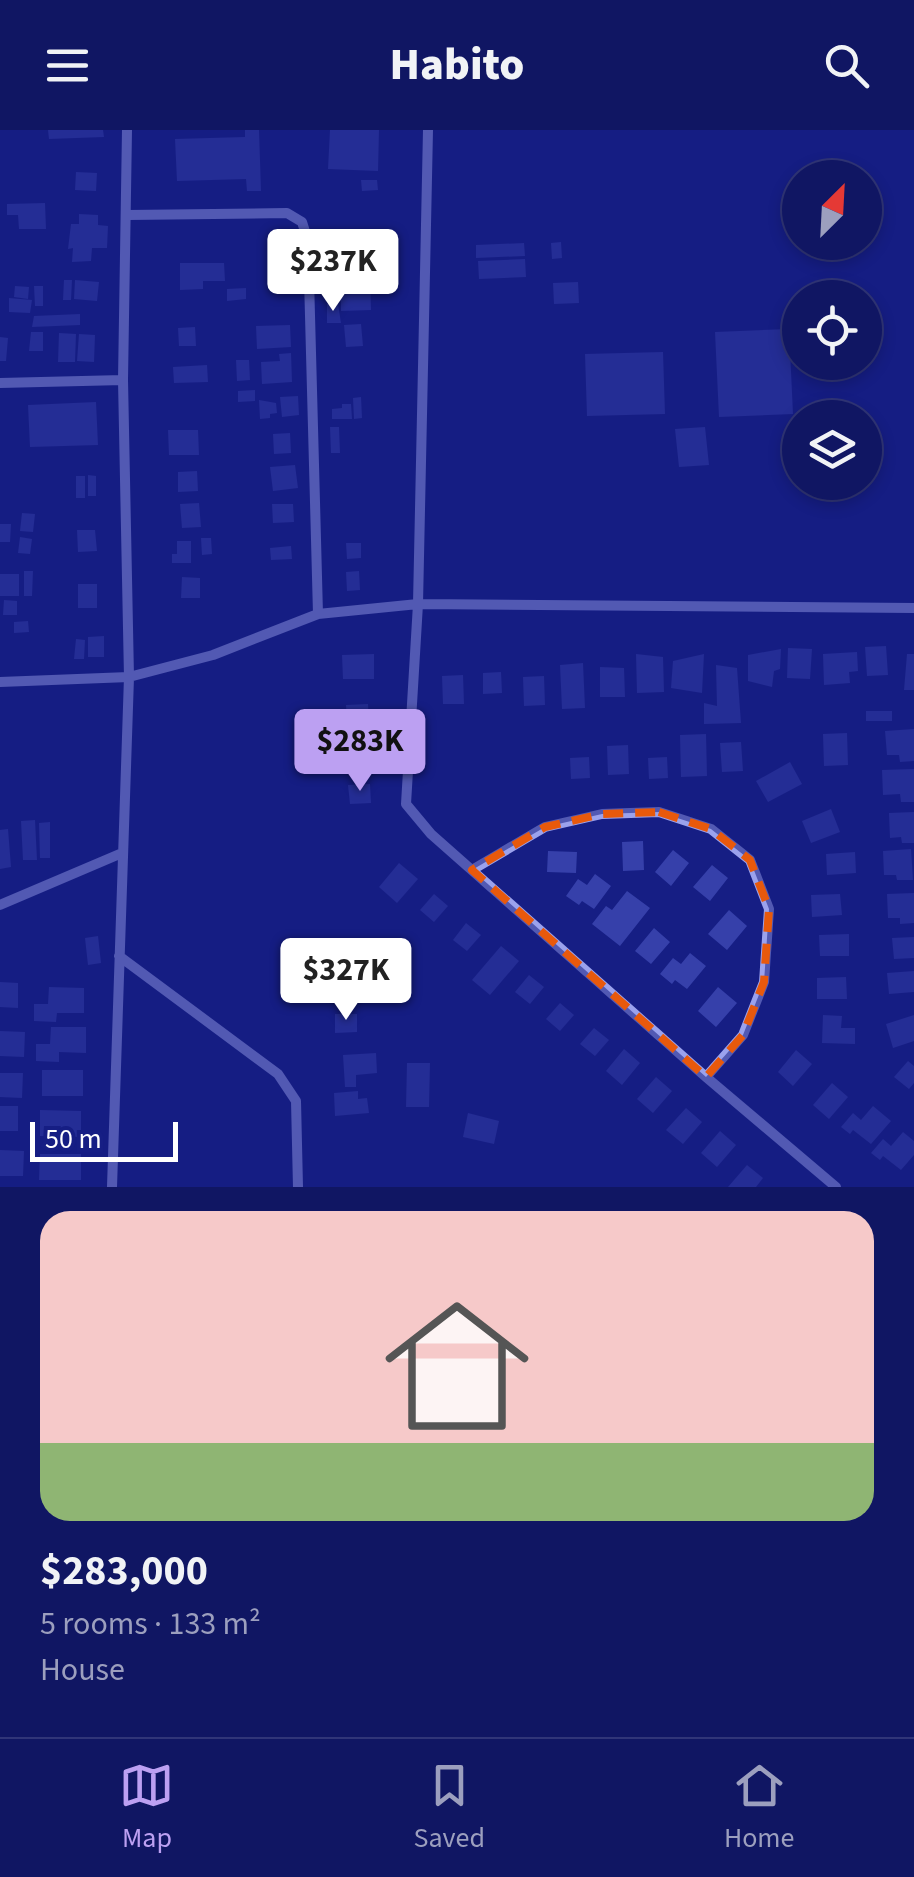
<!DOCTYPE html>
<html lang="en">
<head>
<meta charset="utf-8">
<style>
	body { margin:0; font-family:"Source Sans 3",sans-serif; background:#191f69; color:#f1f3f6; height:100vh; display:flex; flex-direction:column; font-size:38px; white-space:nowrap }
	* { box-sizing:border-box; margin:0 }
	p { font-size:32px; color:#9c9fbe }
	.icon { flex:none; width:55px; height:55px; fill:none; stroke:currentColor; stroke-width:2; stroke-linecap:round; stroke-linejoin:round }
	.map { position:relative; height:1057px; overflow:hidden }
	.panel { display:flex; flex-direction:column; background:#101663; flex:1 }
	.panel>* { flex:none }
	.needle { width:65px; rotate:24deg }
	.controls { position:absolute; left:782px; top:30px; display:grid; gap:20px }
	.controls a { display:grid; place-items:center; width:100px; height:100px; border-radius:50%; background:#101663; box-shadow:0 5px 15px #0003,0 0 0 2px #303578; font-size:50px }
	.scale { position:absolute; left:30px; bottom:25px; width:148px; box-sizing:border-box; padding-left:10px; border:5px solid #fff; border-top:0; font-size:28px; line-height:35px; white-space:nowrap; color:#fff; -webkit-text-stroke:8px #161e84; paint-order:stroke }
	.price { position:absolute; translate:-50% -85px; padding:0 22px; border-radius:10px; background:#fff; color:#222; font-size:32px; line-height:65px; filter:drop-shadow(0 2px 5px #0008) }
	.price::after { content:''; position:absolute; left:50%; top:60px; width:30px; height:22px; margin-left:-15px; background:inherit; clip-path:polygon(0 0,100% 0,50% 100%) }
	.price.current { background:#bca0f2; color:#111 }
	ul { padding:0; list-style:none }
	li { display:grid; align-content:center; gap:20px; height:530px; padding:0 40px }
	li span { display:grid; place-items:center; height:310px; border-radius:30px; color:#555 }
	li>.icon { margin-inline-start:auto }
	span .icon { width:180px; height:180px; fill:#fffc; stroke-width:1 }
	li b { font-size:42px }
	header { display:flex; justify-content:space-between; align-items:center; height:130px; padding:0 40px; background:#101663; font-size:45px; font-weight:800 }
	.dock { display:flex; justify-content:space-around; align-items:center; height:140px; border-top:2px solid #303578; background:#101663; font-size:28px; color:#9c9fbe }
	.dock a { display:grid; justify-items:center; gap:5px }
	.dock .current { color:#bca0f2 }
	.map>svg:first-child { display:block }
	.building { fill:#3640aa }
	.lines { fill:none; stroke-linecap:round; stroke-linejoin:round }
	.street { stroke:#9ba2ed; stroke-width:10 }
	.marked { fill:none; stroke:#e8590c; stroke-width:8; stroke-dasharray:20 12; stroke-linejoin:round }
</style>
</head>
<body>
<header><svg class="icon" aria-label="menu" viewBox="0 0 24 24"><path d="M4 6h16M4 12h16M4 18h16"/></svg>Habito<svg class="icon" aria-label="search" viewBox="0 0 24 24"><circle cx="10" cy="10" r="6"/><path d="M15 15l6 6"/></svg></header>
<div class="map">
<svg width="914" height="1057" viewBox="0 0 914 1057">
	<rect width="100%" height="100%" fill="#161e84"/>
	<path class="building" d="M48 0H103L104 7 49 9Z
		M245 0H259L261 61H247L246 49 177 51 175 9 245 7Z
		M330 0H379L378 41 328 39Z
		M76 42 97 43 96 61 75 60Z
		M361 50H377L378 60 362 61Z
		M45 73 46 99H19L18 85H7V74Z
		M79 84 98 85V95L108 96 107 118H92L91 131 72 132 73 118 68 119 71 94H79Z
		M561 112 562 128 552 129 551 113Z
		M524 113 525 126 476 128V115Z
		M359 121 360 141 340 142 339 122Z
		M525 129 526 147 479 149 478 131Z
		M180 133H224L225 151H203V159L180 160Z
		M370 145 371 180 341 181V171H325L324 147Z
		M64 150H72L71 170H63Z
		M75 150 99 152 97 171 74 169Z
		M578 152 579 173 554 174 553 153Z
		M15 156 29 157 28 169 14 167Z
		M34 156H43V176H35Z
		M246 158V169L227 171V159Z
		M9 168 32 170 30 183 9 182Z
		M327 174H338L341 193H327Z
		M80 184V195L32 197 34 186Z
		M361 194 363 216 346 217 344 195Z
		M290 195 291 217 257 219 256 196Z
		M195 197 196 216H179L178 198Z
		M789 199 793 284 719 287 715 202Z
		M31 202H43V221H29Z
		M59 203 76 204 75 232H58Z
		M79 204 95 205 94 232 77 231Z
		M0 207 8 208 6 231H0Z
		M663 222 665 284 587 286 585 224Z
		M291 223 292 252 262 254 261 232 280 231 279 224Z
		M236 230H249L250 250 237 251Z
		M207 235 208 252 174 253 173 237Z
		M255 260V271L238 272V261Z
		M298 266 299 285 282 287 280 267Z
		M361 267 362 288 354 289 353 268Z
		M259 270 276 273 277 283 270 284V288L260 289Z
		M96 272 98 315 30 317 28 275Z
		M342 274H351L352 289H332V279L342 278Z
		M330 297H339L340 323H331Z
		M705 297 709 335 679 337 675 299Z
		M168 300H198L199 325H169Z
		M290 303 291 323 274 324 273 304Z
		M295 335 298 358 273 361 270 337Z
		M197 341 198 361 178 362V342Z
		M88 345 96 346V366H88Z
		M76 346H85V368H76Z
		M199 373 201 397 182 398 180 374Z
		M272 374H293L294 392 273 393Z
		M22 383 35 384 33 402 20 401Z
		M0 394H11L10 412H0Z
		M77 400H95L97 421 78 422Z
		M20 407 32 409 30 424 18 423Z
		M201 408H211L212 424 202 425Z
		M177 411H191V433H172V424H177Z
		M346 413H361V428L347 429Z
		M291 416 292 429 271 430 270 418Z
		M24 441H33L32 466H24Z
		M359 441 360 460 347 461 346 442Z
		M0 444H19V466H0Z
		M182 447 200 448V468H181Z
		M78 454H97V478H78Z
		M4 470 17 471V485H3Z
		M28 491 29 502 14 503V492Z
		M104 506V527H88V507Z
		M76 509 85 510 84 529H74Z
		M886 516 888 545 867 546 865 517Z
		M788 518 812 519 810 549 787 548Z
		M781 519 780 539 774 541 772 557 748 551V525Z
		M857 522 858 541 849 542 850 553 824 555 823 524Z
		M374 524V549H343L342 525Z
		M636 524 663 527 664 562 637 563Z
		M704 524 702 563 671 558 673 531Z
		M907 524H914V560H904Z
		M583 533 585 578 562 579 560 535Z
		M716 535 737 538 741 593 704 594V573L717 576Z
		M600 537 624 538 625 567H600Z
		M501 542 502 563 483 564V543Z
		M463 545 464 574H443L442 546Z
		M544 546 545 575 524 576 523 547Z
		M368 574 369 593 347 594 346 575Z
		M866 581H892V591H866Z
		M914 599V631L900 632 899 625H887L885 601Z
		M847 603 848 635 824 636 823 604Z
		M706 604 707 646 681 647 680 605Z
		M373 609 374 635 333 636 332 610Z
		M741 612 743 641 722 642 720 613Z
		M628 615 629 644 608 645 607 616Z
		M589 627 590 648 571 649 570 628Z
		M667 627 668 648 649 649 648 628Z
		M790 632 802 654 768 672 756 651Z
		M914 639V672H901L900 664 883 665 882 640Z
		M370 654 371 673 350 674 348 655Z
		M831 679 840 702 811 713 802 691Z
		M914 682V713H902L901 707 890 708 889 683Z
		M35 690 37 730H23L21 691Z
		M50 692V728H40L39 693Z
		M8 699 11 737 0 739V700Z
		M643 711 644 740 623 741 622 712Z
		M911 719 913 750H897L896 745H884L883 721Z
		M673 720 689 733 671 756 655 742Z
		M548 721 577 722 576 743 547 742Z
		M855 722 856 743 827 745 826 724Z
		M399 733 418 749 397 773 379 757Z
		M712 735 728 748 710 771 693 757Z
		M595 744 611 756 594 779 582 771 579 775 566 766 578 749 587 755Z
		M627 761 650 778 620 816 592 794 606 776 612 780Z
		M914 763V793L900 794V788H888L887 764Z
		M434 764 448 776 434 792 420 780Z
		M840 764 842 785 812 787 811 765Z
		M729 780 747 796 727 820 708 804Z
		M466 793 481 805 467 821 453 810Z
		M654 798 670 812 651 834 635 821Z
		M849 804V826H820L819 805Z
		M98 806 101 833 88 835 85 808Z
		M914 807V828L894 829 892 808Z
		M501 816 519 831 490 865 472 850Z
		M690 823 706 836 687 859 675 850 672 854 660 844 673 828 681 834Z
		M914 841V862L889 864 887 843Z
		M529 845 544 857 530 874 515 862Z
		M846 847 847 869H817V848Z
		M0 852 18 853V878L0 877Z
		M49 857 84 858V883H57L56 892 34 891V874H48Z
		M718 857 737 873 716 897 698 881Z
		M560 873 574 885 560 901 546 889Z
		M335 884H357V902L335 903Z
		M823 885 842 886 841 898H855V914L822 913Z
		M914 885V911L893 918 886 894Z
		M51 897H86V923L59 922V932L36 931V914H50Z
		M594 898 609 910 595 926 580 914Z
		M0 901 25 902 24 927 0 926Z
		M624 919 640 933 622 955 606 941Z
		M796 920 812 934 793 956 778 942Z
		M376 923 377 943 356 945V957H345L343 925Z
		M908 931 914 936V953L909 959 894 947Z
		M407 933H430L429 977H406Z
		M42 940H83V966H42Z
		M0 943H23L22 968 0 967Z
		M656 947 672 961 653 983 637 969Z
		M832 953 848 967 829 989 813 975Z
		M358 961V969L367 968 369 983 335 986 334 963Z
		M0 976H18V1001H0Z
		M873 976 891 991 871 1014 853 1000 850 1004 841 997 853 983 861 990Z
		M686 978 702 992 683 1014 666 1000Z
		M40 980 81 981V1007L40 1006Z
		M468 983 499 991 494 1014 463 1007Z
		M720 1001 736 1015 717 1037 701 1023Z
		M903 1002 914 1011V1025L901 1040 883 1026 880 1030 871 1023 883 1009 891 1016Z
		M0 1020 24 1021 23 1046H0Z
		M40 1024H81V1050H39Z
		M747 1035 763 1048 756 1057H728Z"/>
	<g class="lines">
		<path class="street" d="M428 0 418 474 406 674 431 704 706 947 836 1057
			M128 85 287 83 302 92 308 111 318 484
			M0 253 123 250
			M0 552 129 547 213 525 318 484 418 474 914 478
			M472 740 545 697 602 684 659 682 711 699 750 730 769 779 764 852 743 905 706 947
			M0 775 122 723
			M119 826 278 944 296 971 298 1057
			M112 1057 129 547 123 250 127 0"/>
	</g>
	<path d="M0 0H914V1057H0ZM659 682 711 699 750 730 769 779 764 852 743 905 706 947 472 740 545 697 602 684Z" fill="#161e84" fill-opacity=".55" fill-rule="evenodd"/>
	<path class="marked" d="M659 682 711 699 750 730 769 779 764 852 743 905 706 947 472 740 545 697 602 684Z"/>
</svg>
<div class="controls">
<a><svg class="needle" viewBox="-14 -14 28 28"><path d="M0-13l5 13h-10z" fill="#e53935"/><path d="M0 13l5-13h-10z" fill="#9c9fbe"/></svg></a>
<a><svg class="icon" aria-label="locate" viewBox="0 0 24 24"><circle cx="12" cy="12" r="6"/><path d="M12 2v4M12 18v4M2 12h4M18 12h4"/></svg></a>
<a><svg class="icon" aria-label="layers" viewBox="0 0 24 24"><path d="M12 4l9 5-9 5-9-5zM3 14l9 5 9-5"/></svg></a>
</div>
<div class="scale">50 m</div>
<b class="price" style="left:333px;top:184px">$237K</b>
<b class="price current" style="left:360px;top:664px">$283K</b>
<b class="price" style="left:346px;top:893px">$327K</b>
</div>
<section class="panel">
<ul>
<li><span style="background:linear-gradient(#f6c9c9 75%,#8fb573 0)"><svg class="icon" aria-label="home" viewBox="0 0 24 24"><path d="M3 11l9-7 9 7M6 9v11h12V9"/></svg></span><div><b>$283,000</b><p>5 rooms · 133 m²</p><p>House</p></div></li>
</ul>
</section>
<nav class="dock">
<a class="current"><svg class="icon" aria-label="map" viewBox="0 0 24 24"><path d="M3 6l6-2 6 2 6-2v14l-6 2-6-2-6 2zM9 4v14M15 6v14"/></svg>Map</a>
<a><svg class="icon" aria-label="saved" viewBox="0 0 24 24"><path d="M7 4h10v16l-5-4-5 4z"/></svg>Saved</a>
<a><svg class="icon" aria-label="home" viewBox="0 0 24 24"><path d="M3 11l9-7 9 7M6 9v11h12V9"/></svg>Home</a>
</nav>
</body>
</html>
